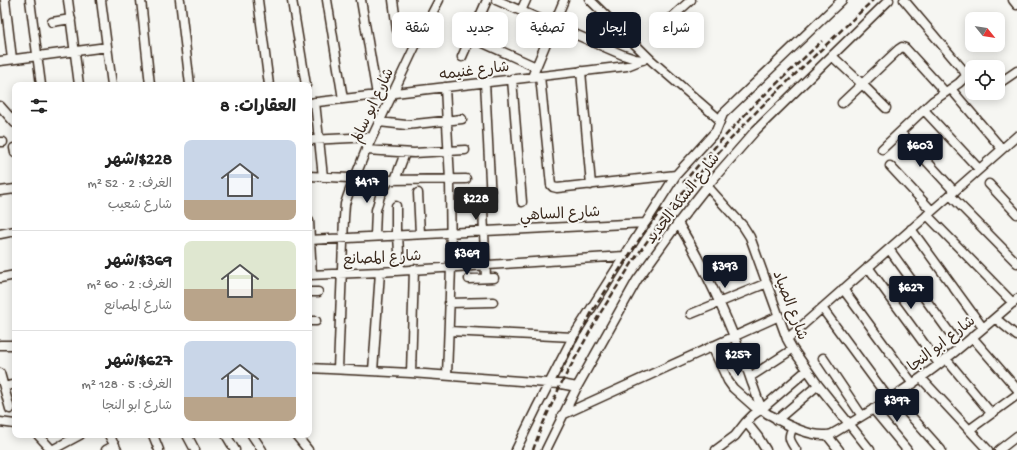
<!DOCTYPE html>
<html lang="ar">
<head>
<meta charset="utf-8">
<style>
	body { margin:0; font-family:"Gochi Hand","Playpen Sans Arabic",sans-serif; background:#f6f6f6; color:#222; direction:rtl; height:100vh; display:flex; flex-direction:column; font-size:15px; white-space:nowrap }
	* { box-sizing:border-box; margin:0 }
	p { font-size:13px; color:#767676 }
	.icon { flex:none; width:22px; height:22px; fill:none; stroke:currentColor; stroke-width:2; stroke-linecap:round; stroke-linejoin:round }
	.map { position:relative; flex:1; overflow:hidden; direction:ltr }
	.sheet { position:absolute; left:12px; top:82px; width:300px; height:356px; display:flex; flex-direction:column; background:#fff; border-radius:8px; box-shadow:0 2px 10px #0003; direction:rtl }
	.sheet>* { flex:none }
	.hud { position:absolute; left:324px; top:12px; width:380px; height:36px; direction:rtl; display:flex; gap:8px }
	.needle { width:26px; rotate:120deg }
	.tools { position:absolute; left:965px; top:12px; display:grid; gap:8px }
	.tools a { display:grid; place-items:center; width:40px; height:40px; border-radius:8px; background:#fff; box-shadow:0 2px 10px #0003; font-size:20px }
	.price { position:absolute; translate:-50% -34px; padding:0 9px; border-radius:4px; background:#111827; color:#fff; font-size:13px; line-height:26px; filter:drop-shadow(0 1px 2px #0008) }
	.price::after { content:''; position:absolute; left:50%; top:24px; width:12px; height:9px; margin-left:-6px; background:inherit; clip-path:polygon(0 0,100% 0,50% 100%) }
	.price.on { background:#222; color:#fff }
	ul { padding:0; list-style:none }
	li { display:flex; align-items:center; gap:12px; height:100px; padding:0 16px }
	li+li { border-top:1px solid #e0e0e0 }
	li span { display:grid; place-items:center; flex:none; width:112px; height:80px; border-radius:8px; color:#555 }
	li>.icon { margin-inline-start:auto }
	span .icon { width:48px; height:48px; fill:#fffc; stroke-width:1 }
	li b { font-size:17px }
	h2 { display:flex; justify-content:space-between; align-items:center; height:48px; padding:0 16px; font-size:17px }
	.pill { padding:0 14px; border-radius:8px; background:#fff; box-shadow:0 2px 10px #0003; font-size:14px; line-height:36px }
	.pill.on { background:#111827; color:#fff }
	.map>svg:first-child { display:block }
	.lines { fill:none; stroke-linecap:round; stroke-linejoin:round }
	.minor-casing { stroke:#3b2a1e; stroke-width:11 }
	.minor { stroke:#f6f6f2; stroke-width:8 }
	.rail { stroke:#3b2a1e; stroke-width:2.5; stroke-dasharray:6 3; stroke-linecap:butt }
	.labels { text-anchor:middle; stroke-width:4; stroke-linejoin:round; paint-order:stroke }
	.street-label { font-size:15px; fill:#3b2a1e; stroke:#f6f6f2 }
</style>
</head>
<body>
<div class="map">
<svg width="1017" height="450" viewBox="0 0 1017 450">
	<rect width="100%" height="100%" fill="#f6f6f2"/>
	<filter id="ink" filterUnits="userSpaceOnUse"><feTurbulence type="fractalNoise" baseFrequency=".025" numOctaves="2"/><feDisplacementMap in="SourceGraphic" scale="8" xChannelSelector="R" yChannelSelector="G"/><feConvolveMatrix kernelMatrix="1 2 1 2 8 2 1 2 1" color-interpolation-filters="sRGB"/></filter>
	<g filter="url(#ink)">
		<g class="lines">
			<defs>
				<path id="minor" d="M5 0 12 59
					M30 0 41 85
					M68 0 79 85
					M101 0 112 85
					M141 0 150 85
					M180 0 190 85
					M258 0 269 85
					M292 0 306 85
					M327 0 343 99
					M361 0 377 95
					M393 0 397 30 402 34 418 40
					M496 0 623 55 635 59 643 60
					M590 0 652 61 720 120
					M1013 0 1017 5
					M521 11 526 0
					M52 22 71 19
					M661 27 691 0
					M470 37 536 67
					M832 56 862 84 886 108
					M462 57 487 0
					M0 61 107 47
					M581 71 591 185
					M540 76 551 185 553 187 557 188 676 175
					M532 77 564 0
					M512 79 522 202
					M485 82 491 201 490 204 484 206 483 209 486 278
					M998 84 1017 71
					M445 87 450 180 451 267 447 375
					M951 89 1002 149
					M315 102 323 177
					M309 103 627 66 642 60
					M842 103 899 49 902 47 905 48 945 92
					M0 106 15 123
					M924 110 979 169
					M379 122 406 125 462 119
					M900 132 954 191
					M309 140 372 137
					M0 142H3
					M14 148 15 153
					M882 149 933 101 959 83 966 76 964 71 904 0
					M366 150 414 153 465 150
					M890 166 932 211
					M309 176 389 180 466 179
					M395 180 405 153
					M989 184 1017 214
					M707 186 743 226 750 237 787 339 792 348 818 385 870 450
					M0 191 15 189
					M418 193 420 234
					M950 195 1017 263
					M396 206V235
					M927 215 1013 303
					M309 221 312 275
					M678 223C702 262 721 304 738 346 743 358 748 371 752 383 756 392 758 404 764 411 766 413 769 415 772 416 786 425 814 439 832 434 871 411 911 387 947 358 971 339 994 319 1017 299
					M911 229 983 328
					M0 234 15 231
					M398 235 400 270
					M375 236 376 210 380 196 389 180
					M309 240 645 223
					M889 249 960 347
					M868 267 939 364
					M309 275 380 272 624 256
					M0 278 15 275
					M469 279 494 278
					M843 289 913 384
					M309 292H318
					M449 303 493 302
					M822 308 889 399
					M691 314 767 283
					M995 318 1017 336
					M309 321H316
					M449 331 573 337
					M972 337 1017 389
					M787 339 1017 136
					M0 345H15
					M712 346 728 381 733 388 759 411
					M823 358 862 416
					M946 359 991 413
					M309 368 411 373 561 384 577 387
					M338 369 344 218 345 204 348 195 366 150 418 40 439 0
					M373 371 380 272
					M0 373 10 409
					M411 373 414 269
					M750 377 787 353
					M921 378 988 450
					M4 387 15 384
					M893 396 941 450
					M873 409 907 450
					M562 415 779 316
					M777 420 818 385
					M0 422 15 424
					M746 422 758 437 766 450
					M793 427C787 439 790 440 796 450
					M969 430 1017 395
					M38 435 52 450
					M109 435 117 450
					M153 435 159 450
					M187 435 195 450
					M226 435 235 450
					M252 435 262 450
					M296 435 308 450
					M827 435 839 450
					M52 450 80 435
					M106 450 115 445
					M516 450 537 407 573 337 676 175 716 131 723 114 842 0
					M546 450 577 387 637 280 678 223 707 186 756 130 889 0
					M716 450 735 436 746 422 753 415 763 408 807 370
					M999 450 1017 436"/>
			</defs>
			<use href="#minor" class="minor-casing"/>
			<use href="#minor" class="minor"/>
			<path class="rail" d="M683 183 701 162 754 105 822 41
				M560 374 575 344 593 310 639 240 662 209
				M533 450 541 428 561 384 599 315 636 257 677 199 714 157 760 108 873 0"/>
		</g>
	</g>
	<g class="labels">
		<g class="street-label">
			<text transform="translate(474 70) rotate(-7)" y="5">شارع غنيمه</text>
			<text transform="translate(372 105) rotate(-65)" y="5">شارع ابو سالم</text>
			<text transform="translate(682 198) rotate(-52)" y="5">شارع السكة الحديد</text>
			<text transform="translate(560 213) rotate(-3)" y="5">شارع الساهي</text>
			<text transform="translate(382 257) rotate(-3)" y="5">شارع المصانع</text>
			<text transform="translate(791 305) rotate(69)" y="5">شارع الصياد</text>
			<text transform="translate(941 343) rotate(-38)" y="5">شارع ابو النجا</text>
		</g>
	</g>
</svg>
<div class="tools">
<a><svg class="needle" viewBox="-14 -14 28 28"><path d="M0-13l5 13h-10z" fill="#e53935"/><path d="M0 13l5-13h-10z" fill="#767676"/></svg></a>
<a><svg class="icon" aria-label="locate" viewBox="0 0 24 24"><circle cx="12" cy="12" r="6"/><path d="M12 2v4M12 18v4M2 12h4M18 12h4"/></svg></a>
</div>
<b class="price" style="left:920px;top:168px">$603</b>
<b class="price" style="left:367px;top:204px">$417</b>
<b class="price on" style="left:476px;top:221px">$228</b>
<b class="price" style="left:467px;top:276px">$369</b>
<b class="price" style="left:725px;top:289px">$393</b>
<b class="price" style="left:911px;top:310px">$627</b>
<b class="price" style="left:738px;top:377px">$257</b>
<b class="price" style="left:897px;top:423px">$397</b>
<div class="hud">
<a class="pill">شراء</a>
<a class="pill on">إيجار</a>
<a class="pill">تصفية</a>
<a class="pill">جديد</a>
<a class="pill">شقة</a>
</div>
<section class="sheet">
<h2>العقارات: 8<svg class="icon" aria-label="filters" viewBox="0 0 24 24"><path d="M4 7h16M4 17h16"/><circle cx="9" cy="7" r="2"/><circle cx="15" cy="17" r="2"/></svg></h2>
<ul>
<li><span style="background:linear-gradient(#c9d6e8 75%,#b9a48a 0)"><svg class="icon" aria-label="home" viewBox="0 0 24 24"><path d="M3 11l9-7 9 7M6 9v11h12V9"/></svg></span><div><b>$228/شهر</b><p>الغرف: 2 · 52 m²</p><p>شارع شعيب</p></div></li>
<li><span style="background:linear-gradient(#dfe7d0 60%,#b9a48a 0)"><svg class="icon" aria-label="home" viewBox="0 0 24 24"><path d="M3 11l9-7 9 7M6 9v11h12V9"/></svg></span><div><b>$369/شهر</b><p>الغرف: 2 · 60 m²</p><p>شارع المصانع</p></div></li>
<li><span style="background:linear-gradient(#c9d6e8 70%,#b9a48a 0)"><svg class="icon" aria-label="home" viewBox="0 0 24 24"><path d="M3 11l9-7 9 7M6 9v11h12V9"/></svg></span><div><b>$627/شهر</b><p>الغرف: 5 · 128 m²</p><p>شارع ابو النجا</p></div></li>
</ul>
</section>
</div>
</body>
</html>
